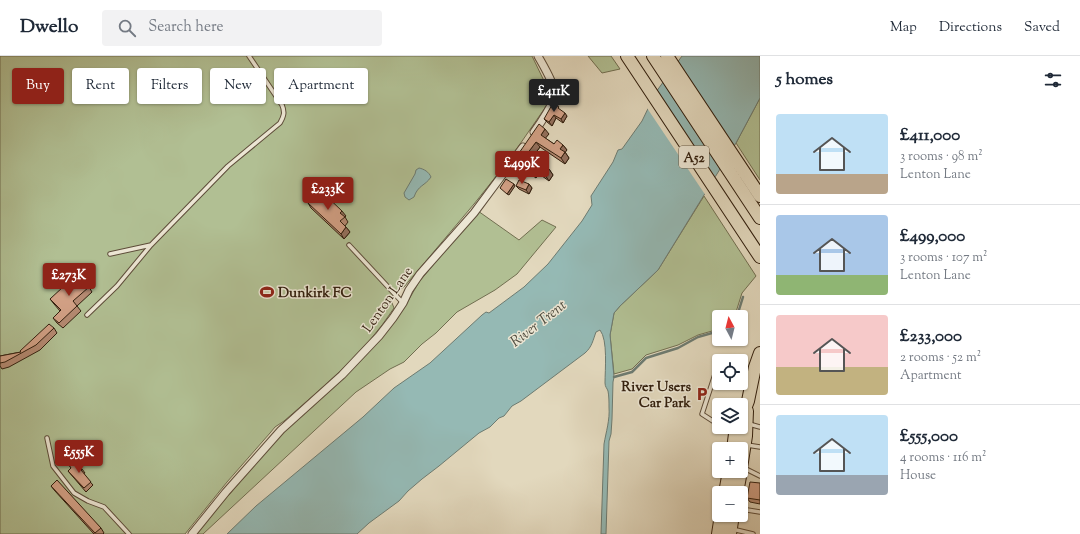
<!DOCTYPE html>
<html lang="en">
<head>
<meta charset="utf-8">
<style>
	body { margin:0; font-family:"Sorts Mill Goudy",serif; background:#f2f2f3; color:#1f2937; height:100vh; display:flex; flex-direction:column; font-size:15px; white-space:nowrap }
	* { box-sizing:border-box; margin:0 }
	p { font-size:13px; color:#747a83 }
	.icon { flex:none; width:22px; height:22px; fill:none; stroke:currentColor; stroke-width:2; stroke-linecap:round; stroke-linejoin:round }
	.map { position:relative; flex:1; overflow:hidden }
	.sheet { display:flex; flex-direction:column; background:#fff; width:320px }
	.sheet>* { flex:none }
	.banner { position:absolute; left:12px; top:12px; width:380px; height:36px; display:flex; gap:8px }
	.needle { width:26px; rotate:353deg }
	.buttons { position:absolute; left:712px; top:254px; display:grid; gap:8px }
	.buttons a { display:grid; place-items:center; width:36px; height:36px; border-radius:4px; background:#fff; box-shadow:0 1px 3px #0004; font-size:20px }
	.price { position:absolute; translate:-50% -34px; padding:0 9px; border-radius:4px; background:#8f2418; color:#fff; font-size:13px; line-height:26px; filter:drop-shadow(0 1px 2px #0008) }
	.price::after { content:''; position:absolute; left:50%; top:24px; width:12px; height:9px; margin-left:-6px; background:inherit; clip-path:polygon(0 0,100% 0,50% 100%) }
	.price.current { background:#222; color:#fff }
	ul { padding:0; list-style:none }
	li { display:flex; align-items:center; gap:12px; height:100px; padding:0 16px }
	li+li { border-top:1px solid #e0e1e3 }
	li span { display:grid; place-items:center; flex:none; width:112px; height:80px; border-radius:4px; color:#555 }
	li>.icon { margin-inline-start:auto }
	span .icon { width:48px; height:48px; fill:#fffc; stroke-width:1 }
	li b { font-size:17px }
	h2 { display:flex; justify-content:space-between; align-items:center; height:48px; padding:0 16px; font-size:17px }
	.chip { padding:0 14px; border-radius:4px; background:#fff; box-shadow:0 1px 3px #0004; font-size:14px; line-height:36px }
	.chip.current { background:#8f2418; color:#fff }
	header { display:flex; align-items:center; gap:24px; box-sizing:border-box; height:56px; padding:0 20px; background:#fff; border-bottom:1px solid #e0e1e3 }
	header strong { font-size:19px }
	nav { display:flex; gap:22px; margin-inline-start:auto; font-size:14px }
	.search { width:280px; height:36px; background:#f2f2f3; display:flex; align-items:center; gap:10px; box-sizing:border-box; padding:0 14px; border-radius:4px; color:#747a83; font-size:15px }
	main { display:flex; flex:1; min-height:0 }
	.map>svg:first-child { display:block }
	.green { fill:#b1bf93; stroke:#716e50 }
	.water { fill:#95b9b4; stroke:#6d7b71 }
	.pier { fill:#e2d8bd }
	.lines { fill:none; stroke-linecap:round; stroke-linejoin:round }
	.stream { stroke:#6d7b71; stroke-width:2.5 }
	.service-casing { stroke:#5d4c39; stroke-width:5.5 }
	.minor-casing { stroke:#5d4c39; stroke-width:9 }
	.primary-casing { stroke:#311e0d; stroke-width:14 }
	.trunk-casing { stroke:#311e0d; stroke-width:14 }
	.service { stroke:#ece6d4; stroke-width:3.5 }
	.minor { stroke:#ece6d4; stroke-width:7 }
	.primary { stroke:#e2d8bd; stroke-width:12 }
	.trunk { stroke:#e2d8bd; stroke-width:12 }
	.wall { fill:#b58a72; stroke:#311e0d }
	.shaded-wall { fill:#93705d; stroke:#311e0d }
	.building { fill:#d2a085; stroke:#311e0d }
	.labels { text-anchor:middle; stroke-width:3; stroke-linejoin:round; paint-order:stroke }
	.shield { fill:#ece6d4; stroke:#695a49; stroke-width:1 }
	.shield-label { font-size:13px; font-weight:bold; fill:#311e0d }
	.poi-label { font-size:14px; font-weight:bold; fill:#311e0d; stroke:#ece6d4; text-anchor:start }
	.street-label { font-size:14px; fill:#311e0d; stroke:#ece6d4 }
	.water-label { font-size:15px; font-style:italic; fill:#4f4c3f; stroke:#ece6d4 }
</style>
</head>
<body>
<header>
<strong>Dwello</strong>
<div class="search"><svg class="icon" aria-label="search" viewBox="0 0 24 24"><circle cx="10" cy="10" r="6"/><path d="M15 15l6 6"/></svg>Search here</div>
<nav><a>Map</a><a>Directions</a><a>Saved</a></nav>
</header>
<main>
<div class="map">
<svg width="760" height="478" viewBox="0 0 760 478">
	<rect width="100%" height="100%" fill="#e2d8bd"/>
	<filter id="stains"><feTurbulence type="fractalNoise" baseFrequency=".005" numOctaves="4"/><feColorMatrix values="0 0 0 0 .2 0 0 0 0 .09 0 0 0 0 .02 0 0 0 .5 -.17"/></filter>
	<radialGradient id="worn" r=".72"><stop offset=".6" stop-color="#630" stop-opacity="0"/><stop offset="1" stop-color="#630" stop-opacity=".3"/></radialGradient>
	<path class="green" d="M0 0H532L546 29 549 46 509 104 474 148 404 231 398 234 390 242 394 252C365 297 323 331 284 365L275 371 270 377 227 426 185 478H0Z
		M588 0H611L620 13 602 17Z
		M760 42V124L736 87Z
		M704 140 756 220 742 237 736 256 733 261H719V273L698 279 678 289 646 299 632 313 614 318 610 279 614 257 620 250 658 214Z
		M478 155 519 184 542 164 556 171 517 218 495 234 457 256 436 277 422 288 404 306 390 313 356 336 203 478H195L285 374 348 318 384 279 408 245 419 226Z"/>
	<path class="water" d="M682 0H760V42L736 87 658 214 620 250 614 257 610 279 614 321 613 326 612 363 611 378 609 385 606 478H601L604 388C606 376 610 364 609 351 609 346 609 340 608 335 607 332 605 331 605 327 605 314 608 284 600 274L596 276C593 284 592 291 585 297L521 345 512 350 504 360 499 362 490 371 479 377 439 410 422 423 408 435 399 445 369 467 357 478H227L256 450 363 361 394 332 430 307 482 259 486 256 489 257 524 231 548 208 582 165 592 149 591 140 613 106 618 94 622 93 642 65 656 36Z
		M419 112C424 113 429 116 431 121 425 130 418 129 414 141L409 144 405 141 404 137 415 118 416 114Z"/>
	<path class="pier" d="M656 33 717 123 706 140 647 52Z"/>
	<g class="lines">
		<path class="stream" d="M735 261 738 257 743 241
			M614 321 632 316 646 302 678 292 698 281 719 275"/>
		<defs>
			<path id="service" d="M349 189 403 247
				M110 198 151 189 228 110 280 67C284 60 285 56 282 49L249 0
				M87 259 117 230 151 189
				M719 306 702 358 719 369
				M749 368 760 371
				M722 371 733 377
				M47 382 53 410 74 437 88 445 104 451 129 478
				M747 389 760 391
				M744 412 760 420
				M741 453 760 456
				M732 473 753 478"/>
			<path id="minor" d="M534 76C540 68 555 46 555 37 554 27 543 9 538 0
				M192 478 226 436 281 374 342 319 379 280 393 262 403 247 409 234 420 218 474 157 523 91"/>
			<path id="primary" d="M741 363 748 345 755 311 760 297
				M733 393 735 378 738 371
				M741 412 746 380 747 355
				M725 437 729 415
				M737 437 741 415
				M718 478 721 459
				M730 478 733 459"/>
			<path id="trunk" d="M627 0 760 201
				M653 0 760 162
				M667 0 760 140"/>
		</defs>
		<use href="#service" class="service-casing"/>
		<use href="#minor" class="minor-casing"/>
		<use href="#primary" class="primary-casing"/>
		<use href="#trunk" class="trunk-casing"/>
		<use href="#service" class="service"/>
		<use href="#minor" class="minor"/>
		<use href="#primary" class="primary"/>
		<use href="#trunk" class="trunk"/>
	</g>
	<path class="wall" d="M561 55 567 60 563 67 556 62 552 70 547 66 544 63Z
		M549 78 545 82 554 88 563 89 567 94 565 96 569 102 565 108 540 91 532 102 549 113 553 119 549 125 538 117 536 122 529 117 525 111 527 109 520 105 517 100Z
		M529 128 532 132 529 138 519 133 516 130Z
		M308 147 346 160 345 161 348 166 345 170 350 176 344 183 311 152Z
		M89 231 92 236 77 250 81 255 63 272 57 267 53 262 60 255 54 248 50 243Z
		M54 272 57 277 40 294 9 311 2 313 0 310V300L21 296Z
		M69 409 82 413 85 417 83 418 93 429 86 436 68 415 71 412Z
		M760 427V448L750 446 747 442Z
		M51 430 101 472 104 477 103 478H94L55 435Z"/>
	<path class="shaded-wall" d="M565 57 567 60 563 67 561 63Z
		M554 59 556 62 552 70 549 66Z
		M545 73 549 78 544 84 541 79Z
		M536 86 540 91 531 103 527 98Z
		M563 89 567 94 564 98 560 93Z
		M565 96 569 102 565 108 561 102Z
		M534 112 538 117 536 122 532 116Z
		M549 113 553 119 549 125 545 119Z
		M514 128 515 130 509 139 507 138Z
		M529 128 532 132 529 138 526 134Z
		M342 155 346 160 344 162 340 157Z
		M346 171 350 176 344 183 341 178Z"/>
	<path class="building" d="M553 47 559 51 558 52 565 57 561 63 554 59 549 66 544 63Z
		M539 68 545 73 541 79 554 88 557 84 563 89 560 93 565 96 561 102 536 86 527 98 549 113 545 119 534 112 532 116 525 111 528 108 517 100Z
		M506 123 514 128 507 138 500 132Z
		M519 124 529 128 526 134 516 130Z
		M320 134 342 155 340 157 345 161 340 165 346 171 341 178 308 147Z
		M77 218 89 231 73 245 77 250 59 267 53 262 61 254 50 243Z
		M49 268 54 272 36 289 5 306 0 307V300L21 296 20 295Z
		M74 404 82 413 81 414 91 426 84 432 68 415 71 412 69 409Z
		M57 424 101 472 95 477 51 430Z
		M750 426 760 427V444L747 442Z"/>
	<defs>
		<symbol id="stadium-bare" viewBox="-9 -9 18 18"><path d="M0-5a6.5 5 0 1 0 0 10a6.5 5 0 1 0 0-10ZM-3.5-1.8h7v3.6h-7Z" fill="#8f2418" stroke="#ece6d4" stroke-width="2.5" paint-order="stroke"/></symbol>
		<symbol id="parking-bare" viewBox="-9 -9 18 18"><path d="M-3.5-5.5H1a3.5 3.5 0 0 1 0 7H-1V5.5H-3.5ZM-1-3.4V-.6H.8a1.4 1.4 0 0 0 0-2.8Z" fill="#8f2418" stroke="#ece6d4" stroke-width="2.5" paint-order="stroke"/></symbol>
	</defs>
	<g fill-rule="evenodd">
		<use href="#stadium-bare" x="257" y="226" width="20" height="20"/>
		<use href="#parking-bare" x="692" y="328" width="20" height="20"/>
	</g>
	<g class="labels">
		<rect class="shield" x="679" y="90" width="30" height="22" rx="3"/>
		<g class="shield-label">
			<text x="694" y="106">A52</text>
		</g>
		<g class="poi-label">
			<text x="278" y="241">Dunkirk FC</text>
			<text x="691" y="335" text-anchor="end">River Users<tspan x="691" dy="16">Car Park</tspan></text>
		</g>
		<g class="street-label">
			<text transform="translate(387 243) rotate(-55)" y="5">Lenton Lane</text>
		</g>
		<g class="water-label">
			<text transform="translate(538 267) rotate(-38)" y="5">River Trent</text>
		</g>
	</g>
	<rect width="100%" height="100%" filter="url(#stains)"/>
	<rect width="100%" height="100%" fill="url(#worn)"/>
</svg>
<div class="buttons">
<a><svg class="needle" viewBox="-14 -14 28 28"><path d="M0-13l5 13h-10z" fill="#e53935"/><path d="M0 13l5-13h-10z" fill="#747a83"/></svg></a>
<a><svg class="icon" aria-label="locate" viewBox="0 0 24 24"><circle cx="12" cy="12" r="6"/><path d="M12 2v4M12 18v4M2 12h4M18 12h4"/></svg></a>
<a><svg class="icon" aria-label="layers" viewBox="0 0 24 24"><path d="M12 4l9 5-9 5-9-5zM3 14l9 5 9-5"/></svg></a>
<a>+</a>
<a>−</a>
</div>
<b class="price current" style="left:554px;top:57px">£411K</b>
<b class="price" style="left:522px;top:129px">£499K</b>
<b class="price" style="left:328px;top:155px">£233K</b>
<b class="price" style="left:69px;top:241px">£273K</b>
<b class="price" style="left:79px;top:418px">£555K</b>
<div class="banner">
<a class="chip current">Buy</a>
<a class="chip">Rent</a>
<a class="chip">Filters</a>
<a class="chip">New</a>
<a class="chip">Apartment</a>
</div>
</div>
<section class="sheet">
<h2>5 homes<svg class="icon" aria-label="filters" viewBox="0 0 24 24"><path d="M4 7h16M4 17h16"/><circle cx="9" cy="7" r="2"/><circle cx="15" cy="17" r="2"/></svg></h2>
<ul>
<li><span style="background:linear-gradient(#bfe0f5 75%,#b9a48a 0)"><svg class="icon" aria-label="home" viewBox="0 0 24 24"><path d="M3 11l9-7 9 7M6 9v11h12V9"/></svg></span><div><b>£411,000</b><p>3 rooms · 98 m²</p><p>Lenton Lane</p></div></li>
<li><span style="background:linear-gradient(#a9c7e8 75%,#8fb573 0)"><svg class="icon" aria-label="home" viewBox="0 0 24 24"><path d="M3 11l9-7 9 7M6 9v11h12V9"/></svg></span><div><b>£499,000</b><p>3 rooms · 107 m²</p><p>Lenton Lane</p></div></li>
<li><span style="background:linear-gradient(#f6c9c9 65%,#c2b280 0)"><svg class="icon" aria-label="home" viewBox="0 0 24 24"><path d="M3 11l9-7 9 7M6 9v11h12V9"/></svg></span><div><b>£233,000</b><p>2 rooms · 52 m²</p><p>Apartment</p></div></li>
<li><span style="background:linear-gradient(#bfe0f5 75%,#9aa5b1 0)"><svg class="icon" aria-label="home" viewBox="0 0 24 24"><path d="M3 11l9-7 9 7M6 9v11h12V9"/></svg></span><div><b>£555,000</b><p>4 rooms · 116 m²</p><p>House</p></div></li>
</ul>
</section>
</main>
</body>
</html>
